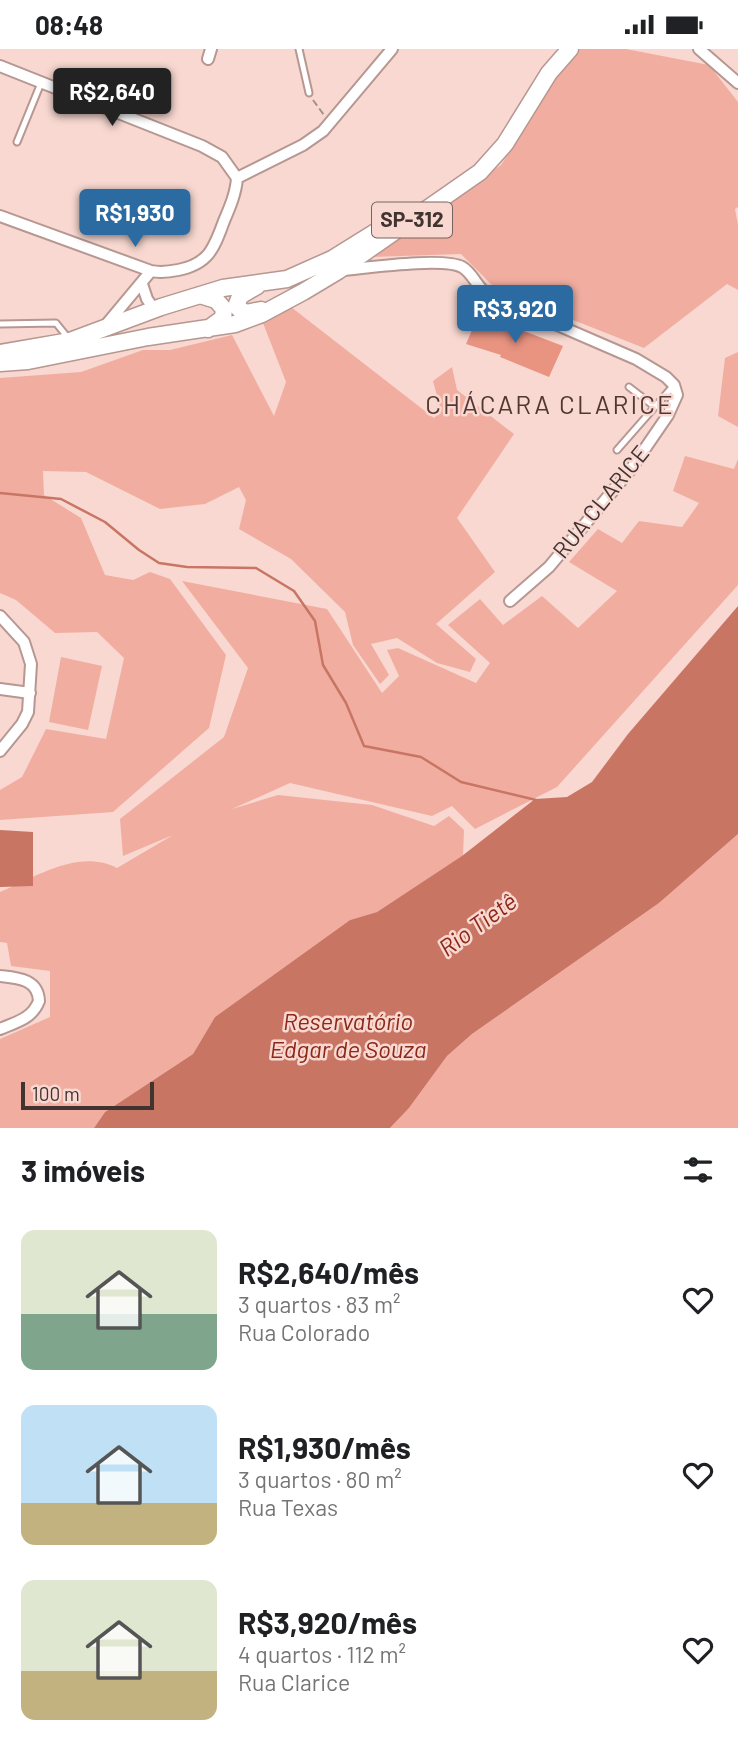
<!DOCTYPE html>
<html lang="pt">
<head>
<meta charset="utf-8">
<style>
	body { margin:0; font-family:Barlow,sans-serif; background:#f6f6f6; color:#202124; height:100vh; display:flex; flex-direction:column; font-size:26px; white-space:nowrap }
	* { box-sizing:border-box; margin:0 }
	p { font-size:23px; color:#757577 }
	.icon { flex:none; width:38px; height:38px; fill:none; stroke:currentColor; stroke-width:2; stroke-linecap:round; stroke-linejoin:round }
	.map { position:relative; height:1079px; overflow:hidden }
	.drawer { display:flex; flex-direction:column; background:#fff; flex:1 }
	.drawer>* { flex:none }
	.scale { position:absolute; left:21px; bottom:18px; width:133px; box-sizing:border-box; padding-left:7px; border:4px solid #403330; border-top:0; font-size:19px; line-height:24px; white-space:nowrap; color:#403330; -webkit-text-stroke:5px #f8d8d1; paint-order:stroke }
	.price { position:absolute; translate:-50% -60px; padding:0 16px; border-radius:7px; background:#2b6ba2; color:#fff; font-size:23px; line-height:46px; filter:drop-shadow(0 2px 4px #0008) }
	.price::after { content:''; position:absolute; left:50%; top:42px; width:21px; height:16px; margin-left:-10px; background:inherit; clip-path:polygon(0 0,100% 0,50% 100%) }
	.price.active { background:#222; color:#fff }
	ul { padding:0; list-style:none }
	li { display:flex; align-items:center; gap:21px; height:175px; padding:0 21px }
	li span { display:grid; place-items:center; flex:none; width:196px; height:140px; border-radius:14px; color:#555 }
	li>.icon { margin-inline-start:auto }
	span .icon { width:84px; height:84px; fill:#fffc; stroke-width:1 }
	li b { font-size:30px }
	h2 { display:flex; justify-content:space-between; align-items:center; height:84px; padding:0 21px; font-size:30px }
	.status { display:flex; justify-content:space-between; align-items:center; height:49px; padding:0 35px; background:#fff; direction:ltr }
	.status svg { height:19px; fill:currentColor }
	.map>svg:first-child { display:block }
	.green { fill:#f1aea0 }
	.water { fill:#c87564 }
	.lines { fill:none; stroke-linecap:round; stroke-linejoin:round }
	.stream { stroke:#c87564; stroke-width:2.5 }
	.building { fill:#e99381 }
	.service-casing { stroke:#b69791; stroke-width:9 }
	.minor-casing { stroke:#b69791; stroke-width:14 }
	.primary-casing { stroke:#b69791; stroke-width:19 }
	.path { stroke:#a78f8a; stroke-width:2; stroke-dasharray:7 3.5; stroke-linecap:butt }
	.service { stroke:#fff; stroke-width:5 }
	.minor { stroke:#fff; stroke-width:10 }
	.primary { stroke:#fff; stroke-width:16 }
	.labels { text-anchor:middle; stroke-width:5; stroke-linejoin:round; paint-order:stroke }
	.shield { fill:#f8d8d1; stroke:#776460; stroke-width:2 }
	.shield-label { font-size:21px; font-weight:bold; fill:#403330 }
	.street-label { font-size:23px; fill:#403330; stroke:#f8d8d1 }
	.water-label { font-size:24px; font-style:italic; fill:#8c2817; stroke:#f8d8d1 }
	.quarter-label { font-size:26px; letter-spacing:2px; fill:#523833; stroke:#f8d8d1 }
</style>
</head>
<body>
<div class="status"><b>08:48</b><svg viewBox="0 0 49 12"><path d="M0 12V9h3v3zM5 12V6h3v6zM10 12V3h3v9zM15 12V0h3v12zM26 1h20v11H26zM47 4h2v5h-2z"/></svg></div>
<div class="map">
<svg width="738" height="1079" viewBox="0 0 738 1079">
	<rect width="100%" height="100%" fill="#f8d8d1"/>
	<path class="green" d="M575 0H626L709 16 738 53V158L735 160 738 176V241L727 235 644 299 497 241 461 205 372 208 501 116Z
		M291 258 434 369 441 362 433 332 452 318 457 341 514 385 457 469 495 523 436 575 476 610 470 623 437 614 397 589 371 595 389 626 380 635 353 596 345 563 291 510 239 480 246 451 239 438 205 455 160 460 86 423 43 422 44 446 81 469 105 526 133 531 150 523 170 530 226 606 209 679 113 763 0 771V741L22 728 46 680 106 690 124 609 97 583 55 584 16 551 0 544V329L81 323 143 301H170L232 286 274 367 286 333 263 274Z
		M738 303V378L718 367 725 309Z
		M685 407 734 420 738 410V536L557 738 475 780 452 757 432 767 290 734 232 760 278 746 372 756 434 777 449 767 464 781 463 807 377 863 350 871 215 968 193 1005 105 1063 94 1079H0V990L50 968V922L11 917 7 894 0 893V843C35 828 80 799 117 819L173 786 123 807 120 770 224 688 248 619 182 532 327 560 382 644 399 627 387 601 398 599 476 634 490 614 448 576 480 550 503 576 542 547 578 579 617 542 569 513 598 480 622 494 639 472 682 478 699 454 673 442Z
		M61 608 102 617 88 681 49 673Z
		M738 785V1079H390L409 1059 447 1007 472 985 659 854Z"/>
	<path class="water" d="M738 557V785L659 854 472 985 447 1007 409 1059 390 1079H94L105 1063 193 1005 215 968 350 871 377 863 462 807 535 750 567 748 592 733 628 685Z
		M0 781 33 783V837L0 838Z"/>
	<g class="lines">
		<path class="stream" d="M0 444 61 450 105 473 139 501 159 514 187 518 256 519 294 542 315 572 323 616 346 654 364 697 421 708 461 733 536 751"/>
	</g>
	<path class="building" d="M479 265 563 297 549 328 500 308 501 306 466 295Z"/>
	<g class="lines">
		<defs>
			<path id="service" d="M299 0 309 44
				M17 93 41 34
				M0 275 56 274 69 290
				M629 338 655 358
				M617 401 674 336"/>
			<path id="minor" d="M699 0 738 34
				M208 10 211 0
				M0 17 202 97 222 108 237 129
				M237 129 303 96 323 82 392 0
				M0 167 151 222C161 224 168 223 178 221 209 215 214 199 224 172 230 158 236 144 237 129
				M342 221C366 219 443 208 462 218 473 224 477 239 488 246L636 310 666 328 674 336 677 346 668 366 631 420 549 518 510 552
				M142 235 147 250 154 260
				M106 276 151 222
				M0 567 24 593 31 615 28 663 22 675 0 702
				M0 640 30 644
				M0 927C18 929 38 930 39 952 32 970 16 973 0 980"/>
			<path id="primary" d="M257 237 240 247 237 255 239 260 246 264 261 261
				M200 246 216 251 224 260 223 269 208 280
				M0 304 70 292 161 258 223 239 287 230 332 210 377 182
				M0 314 28 312 148 288 235 275 262 265 303 243 338 222 480 123 505 95 549 24 570 0"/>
		</defs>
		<use href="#service" class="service-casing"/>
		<use href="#minor" class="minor-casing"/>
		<use href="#primary" class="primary-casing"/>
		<path class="path" d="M313 51 324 66"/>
		<use href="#service" class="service"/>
		<use href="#minor" class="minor"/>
		<use href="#primary" class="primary"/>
	</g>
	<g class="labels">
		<rect class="shield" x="372" y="153.5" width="80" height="35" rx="5"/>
		<g class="shield-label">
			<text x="412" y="178">SP-312</text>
		</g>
		<g class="street-label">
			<text transform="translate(601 453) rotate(-51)" y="8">RUA CLARICE</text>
		</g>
		<g class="water-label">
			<text transform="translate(478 876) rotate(-36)" y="8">Rio Tietê</text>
			<text x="348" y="981">Reservatório<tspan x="348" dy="28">Edgar de Souza</tspan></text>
		</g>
		<g class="quarter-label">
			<text x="550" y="365">CHÁCARA CLARICE</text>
		</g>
	</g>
</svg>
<div class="scale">100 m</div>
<b class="price active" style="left:112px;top:79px">R$2,640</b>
<b class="price" style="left:135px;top:200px">R$1,930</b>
<b class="price" style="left:515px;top:296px">R$3,920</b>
</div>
<section class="drawer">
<h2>3 imóveis<svg class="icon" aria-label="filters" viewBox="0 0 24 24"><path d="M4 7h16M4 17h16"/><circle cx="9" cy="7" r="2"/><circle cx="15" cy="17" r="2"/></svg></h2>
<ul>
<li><span style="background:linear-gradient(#dfe7d0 60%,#7fa58c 0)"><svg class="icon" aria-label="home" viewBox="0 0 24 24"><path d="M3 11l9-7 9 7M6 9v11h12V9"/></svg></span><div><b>R$2,640/mês</b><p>3 quartos · 83 m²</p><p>Rua Colorado</p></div><svg class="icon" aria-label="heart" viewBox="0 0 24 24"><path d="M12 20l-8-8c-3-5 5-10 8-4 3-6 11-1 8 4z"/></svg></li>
<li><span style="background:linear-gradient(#bfe0f5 70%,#c2b280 0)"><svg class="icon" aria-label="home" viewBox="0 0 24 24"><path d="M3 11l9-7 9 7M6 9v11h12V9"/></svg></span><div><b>R$1,930/mês</b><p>3 quartos · 80 m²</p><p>Rua Texas</p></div><svg class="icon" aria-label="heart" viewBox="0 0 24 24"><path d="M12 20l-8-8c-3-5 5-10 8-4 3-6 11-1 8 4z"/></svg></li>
<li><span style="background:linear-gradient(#dfe7d0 65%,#c2b280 0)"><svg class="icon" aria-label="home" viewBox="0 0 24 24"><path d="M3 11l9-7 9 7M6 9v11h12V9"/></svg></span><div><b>R$3,920/mês</b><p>4 quartos · 112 m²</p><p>Rua Clarice</p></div><svg class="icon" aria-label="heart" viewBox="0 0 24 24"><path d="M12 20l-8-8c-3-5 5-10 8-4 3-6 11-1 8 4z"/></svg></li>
</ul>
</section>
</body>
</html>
